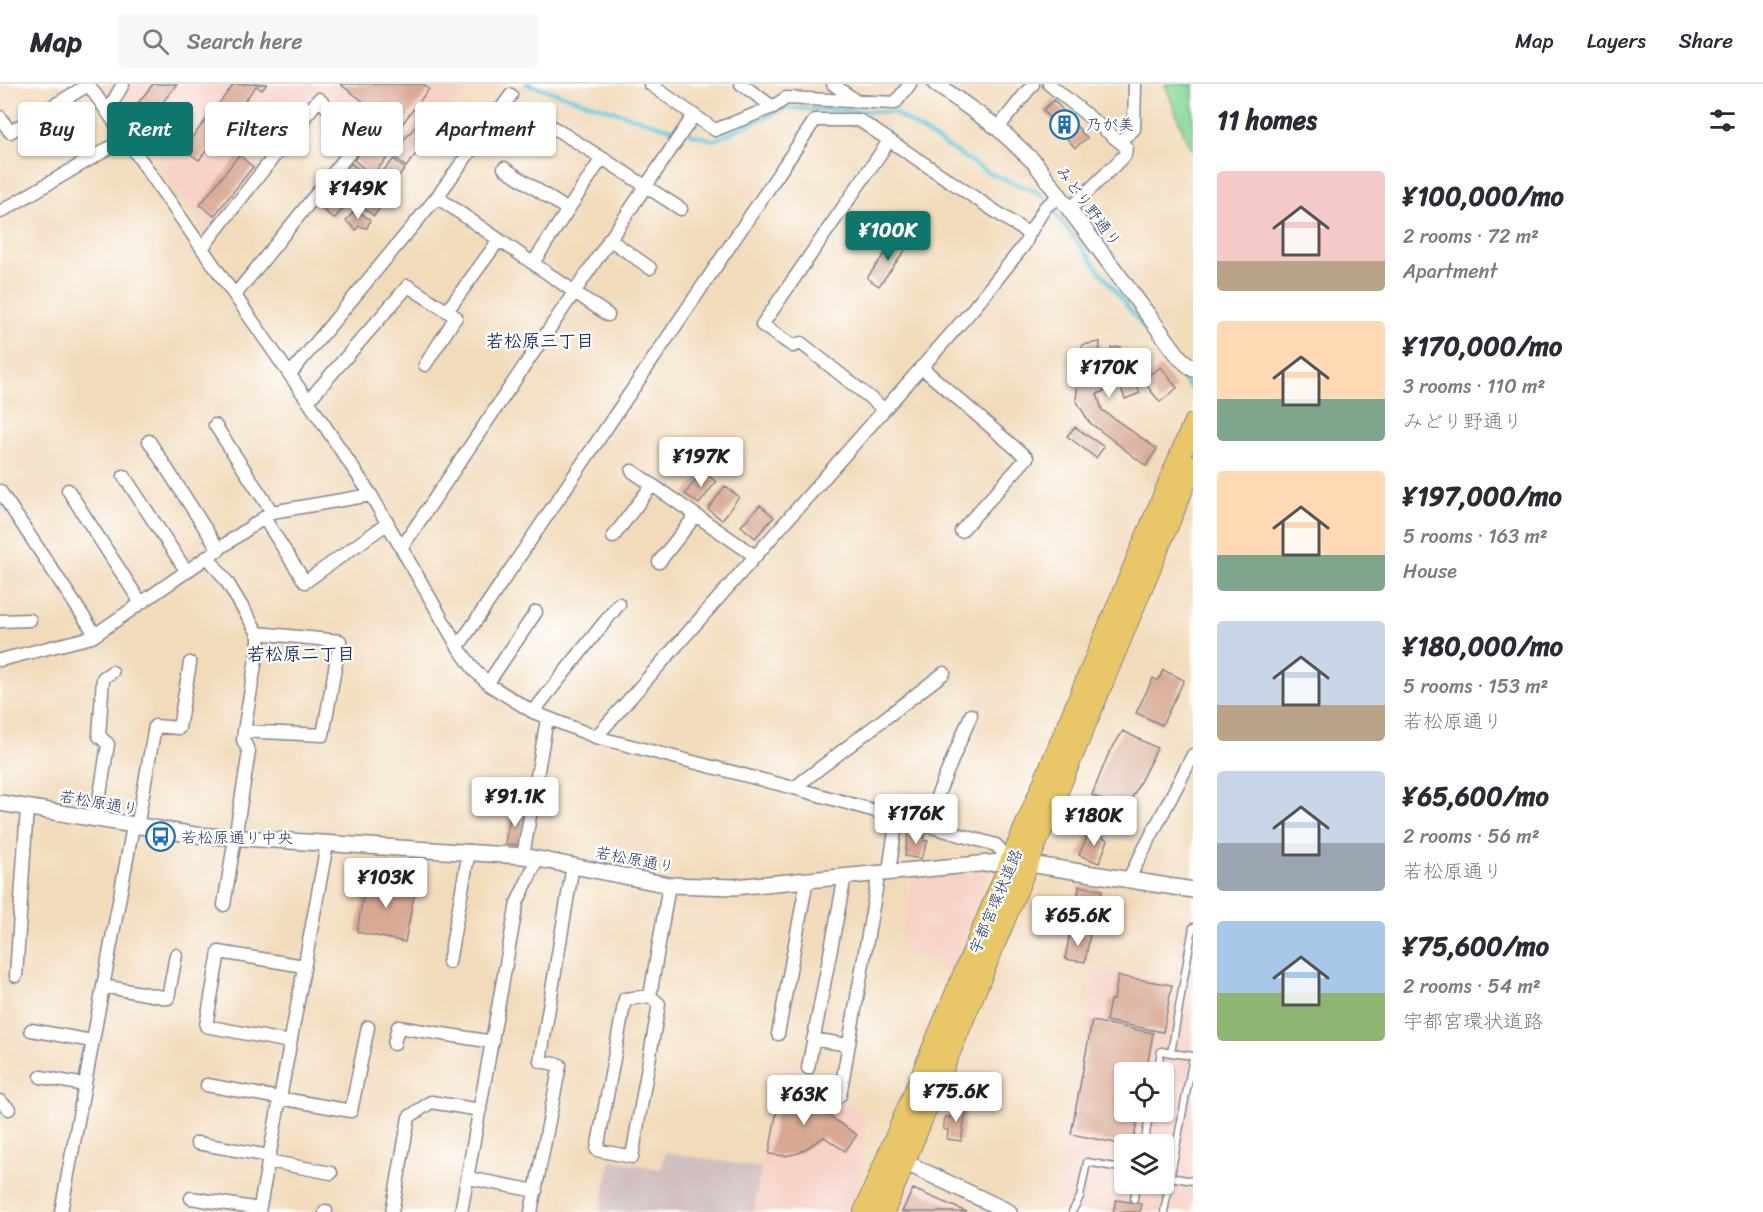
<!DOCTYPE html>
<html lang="en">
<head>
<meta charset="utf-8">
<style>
	body { margin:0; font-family:Sriracha,"Klee One",sans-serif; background:#f7f7f7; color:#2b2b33; height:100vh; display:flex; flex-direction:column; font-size:22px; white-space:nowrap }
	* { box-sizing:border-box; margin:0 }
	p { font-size:20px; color:#7c7c81 }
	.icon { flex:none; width:33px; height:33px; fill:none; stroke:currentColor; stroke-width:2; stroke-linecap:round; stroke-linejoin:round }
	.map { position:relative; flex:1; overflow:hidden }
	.details { display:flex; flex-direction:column; background:#fff; width:570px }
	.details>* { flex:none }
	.banner { position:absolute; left:18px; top:18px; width:570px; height:54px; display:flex; gap:12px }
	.controls { position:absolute; left:1114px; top:978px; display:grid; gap:12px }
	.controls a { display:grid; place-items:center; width:60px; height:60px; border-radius:6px; background:#fff; box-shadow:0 2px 4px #0004; font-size:30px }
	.price { position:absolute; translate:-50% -51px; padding:0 14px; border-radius:6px; background:#fff; color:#222; font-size:20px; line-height:39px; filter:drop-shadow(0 2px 3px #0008) }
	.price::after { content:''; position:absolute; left:50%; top:36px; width:18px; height:14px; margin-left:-9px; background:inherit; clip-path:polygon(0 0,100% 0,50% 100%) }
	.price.current { background:#0f766e; color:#fff }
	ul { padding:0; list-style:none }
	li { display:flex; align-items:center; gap:18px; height:150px; padding:0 24px }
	li span { display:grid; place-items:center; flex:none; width:168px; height:120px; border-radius:6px; color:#555 }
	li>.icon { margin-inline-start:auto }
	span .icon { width:72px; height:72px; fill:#fffc; stroke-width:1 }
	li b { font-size:26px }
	h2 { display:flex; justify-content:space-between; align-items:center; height:72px; padding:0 24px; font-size:26px }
	.pill { padding:0 21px; border-radius:6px; background:#fff; box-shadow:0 2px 4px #0004; font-size:21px; line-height:54px }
	.pill.current { background:#0f766e; color:#fff }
	header { display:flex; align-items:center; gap:36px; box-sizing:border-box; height:84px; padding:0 30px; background:#fff; border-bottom:2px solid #e1e1e2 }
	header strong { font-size:28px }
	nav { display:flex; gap:33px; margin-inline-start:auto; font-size:21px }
	.search { width:420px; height:54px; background:#f7f7f7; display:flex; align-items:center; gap:15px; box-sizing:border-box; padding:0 21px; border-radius:6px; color:#7c7c81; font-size:22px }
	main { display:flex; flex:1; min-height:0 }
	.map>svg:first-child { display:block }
	.built { fill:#f6d1c6; fill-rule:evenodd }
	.industrial { fill:#d1bfbf }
	.green { fill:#87d898; stroke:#51847b; stroke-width:1.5 }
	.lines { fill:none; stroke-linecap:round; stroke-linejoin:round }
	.stream { stroke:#5fc7db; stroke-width:4 }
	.building { fill:#d8a892 }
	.service-casing { stroke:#86858c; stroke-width:9 }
	.minor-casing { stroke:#86858c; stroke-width:15 }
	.tertiary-casing { stroke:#86858c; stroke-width:18 }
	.trunk-casing { stroke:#86858c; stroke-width:22 }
	.service { stroke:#fff; stroke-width:6 }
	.minor { stroke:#fff; stroke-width:12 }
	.tertiary { stroke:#fff; stroke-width:15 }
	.trunk { stroke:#e9c769; stroke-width:20 }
	.labels { text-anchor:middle; stroke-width:4.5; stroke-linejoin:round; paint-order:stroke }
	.poi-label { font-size:16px; fill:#1b2f5e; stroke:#fff; text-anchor:start }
	.street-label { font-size:16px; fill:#1b2f5e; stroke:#fff }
	.neighbourhood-label { font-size:18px; font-weight:bold; fill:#1b2f5e; stroke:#fff }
</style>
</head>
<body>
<header>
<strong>Map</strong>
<div class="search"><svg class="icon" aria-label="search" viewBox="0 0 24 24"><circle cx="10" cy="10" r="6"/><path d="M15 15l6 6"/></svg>Search here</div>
<nav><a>Map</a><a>Layers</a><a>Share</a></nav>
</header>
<main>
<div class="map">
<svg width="1193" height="1128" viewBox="0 0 1193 1128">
	<rect width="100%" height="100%" fill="#fff"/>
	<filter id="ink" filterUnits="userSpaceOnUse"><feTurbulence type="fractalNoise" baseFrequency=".0167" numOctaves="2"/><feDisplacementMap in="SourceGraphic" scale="12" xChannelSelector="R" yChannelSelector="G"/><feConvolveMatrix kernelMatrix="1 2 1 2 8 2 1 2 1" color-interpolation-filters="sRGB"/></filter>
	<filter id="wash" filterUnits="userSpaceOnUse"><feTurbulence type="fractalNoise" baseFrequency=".008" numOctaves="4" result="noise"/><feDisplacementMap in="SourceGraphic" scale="24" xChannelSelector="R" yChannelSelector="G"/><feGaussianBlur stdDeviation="1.35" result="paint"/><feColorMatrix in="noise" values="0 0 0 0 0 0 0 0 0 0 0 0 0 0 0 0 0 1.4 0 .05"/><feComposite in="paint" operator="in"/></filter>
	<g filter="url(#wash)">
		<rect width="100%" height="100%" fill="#f2dbbb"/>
		<path class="built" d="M132 0H471L448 28 473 48 466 57 440 39 406 82 321 4 290 43 266 24 236 63 258 80 206 146 119 23Z
			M988 789 951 887 900 866 913 792Z
			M1191 813 1193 814V1128H1051L1097 886 1173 898ZM1125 988H1164V1028H1125ZM1125 1060H1164V1100H1125Z
			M781 974 866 1033 857 1110 849 1128H753Z
			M912 1097 987 1128H898Z"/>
		<path class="industrial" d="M665 1068 761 1084 753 1128H600L611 1076 661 1085Z"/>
		<path class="green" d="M1165 0H1193V66L1186 55Z"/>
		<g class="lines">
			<path class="stream" d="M527 0 674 46
				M690 50 714 56 786 24 893 28 989 89 1039 109 1044 114
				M1052 125 1191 305"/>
		</g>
		<g id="blocks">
			<path class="building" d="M153 0H177L149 36 134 24Z
				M234 0H267L262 6 256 2 239 24 249 32 240 45 229 37 199 76 183 65Z
				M340 0H423L429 5 399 44Z
				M1054 16 1087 54 1075 64 1043 26Z
				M350 23 397 64 425 31 437 42 406 83 346 27Z
				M265 32 283 46 263 72 245 58Z
				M373 54 391 70 372 91 354 76Z
				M239 71 253 83 214 132 200 121Z
				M394 75 405 85 392 100 380 90Z
				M351 79 369 95 334 135 316 120Z
				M375 105 387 114 374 132 362 123Z
				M356 125 370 136 367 144 359 142 356 146 346 137Z
				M896 154 908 162 879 202 867 194Z
				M1100 258 1098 287 1113 282 1111 264 1120 263 1131 296 1134 295 1140 309 1125 315 1120 301 1097 310 1102 326 1157 365 1146 382 1089 338 1076 316 1082 261Z
				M1161 283 1177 304 1160 318 1142 296Z
				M1075 343 1104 363 1096 374 1067 352Z
				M702 387 716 398 699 420 685 410Z
				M725 402 739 413 722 436 708 425Z
				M760 421 774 433 755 454 741 442Z
				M1163 586 1184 596 1162 641 1136 629 1153 594 1158 597Z
				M1123 647 1157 664 1125 728 1092 711 1108 671Z
				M511 725 525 728 520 761 505 760Z
				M909 746 925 749 924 757H928L921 775 905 772Z
				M1090 746 1108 756 1099 779 1079 771Z
				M366 794 416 802 405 858 357 848Z
				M1079 802 1102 806 1095 843 1075 840 1082 813 1078 812Z
				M1070 848 1090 851 1085 878 1065 875Z
				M1118 892 1172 901 1163 948 1106 937 1110 916H1114Z
				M1092 937 1153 949 1146 988H1125V1028H1139L1133 1060 1125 1061 1071 1050Z
				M786 1002 857 1051 845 1067 824 1053 799 1069 785 1072 769 1070 779 1014Z
				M952 1021 967 1024 961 1057 947 1055 948 1046 943 1045 945 1033 950 1034Z
				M913 1105 967 1128H902Z
				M1116 1116 1142 1120 1140 1128H1113Z"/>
		</g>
	</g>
	<g filter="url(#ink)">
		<use href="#blocks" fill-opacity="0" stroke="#86858c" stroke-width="1.5"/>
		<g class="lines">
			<defs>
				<path id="service" d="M1193 843 1171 969 1193 972
					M1157 988 1161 967 1171 969
					M1144 1060 1150 1028
					M1164 1092 1193 1097
					M1134 1115 1137 1100
					M1072 1128 1080 1113 1087 1078 1125 1085
					M1164 1128 1193 973"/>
				<path id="minor" d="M88 0 308 317 371 411 458 563 475 587 491 602 533 628 596 653 794 704 996 761 1011 777
					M650 0 715 46 773 23 786 14 895 19 910 0
					M741 0 773 23
					M833 0 856 17
					M1049 0 1126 63 1125 71 1070 125
					M108 27 123 0
					M0 33 10 48 88 1
					M543 37 602 74
					M998 44 1033 0
					M1120 57 1134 45 1135 0
					M504 84 568 126
					M437 113 511 11
					M0 128 126 54
					M609 155 650 184
					M202 164 319 15 359 57 235 211
					M533 179 602 74 681 125
					M447 227 499 156
					M921 283 1027 374 961 447
					M290 290 437 113 608 231
					M308 317 408 202 456 233 425 281
					M884 325 801 259 793 262 762 241 889 57
					M215 341 272 428
					M149 357 219 466
					M632 387 755 472
					M124 392 187 488
					M68 406 141 519
					M0 407 95 550
					M264 434 305 498 388 439
					M613 453 652 401
					M402 463 694 31
					M208 473 227 498 259 551V557L244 647 243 656 249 668 224 821
					M659 478 696 431
					M0 537 30 536
					M458 563 815 36H859L1029 150 1045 123 1060 112
					M0 576 92 553 272 428 371 411
					M488 599 536 528
					M533 628 619 520
					M244 647 323 651 340 557 257 549
					M596 653 973 225 1025 160 1029 150
					M794 704 944 589
					M96 736 108 660 99 652 103 594 112 588
					M925 741 971 631
					M137 743 155 642 179 644 190 579
					M523 772 547 635
					M889 787 897 733
					M1128 796 1193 671
					M449 878 469 767
					M16 892 27 724
					M103 902 168 914 176 871
					M650 912 625 915 597 1066 632 1073 659 920 650 912 669 801
					M31 946 92 957
					M778 950 807 796
					M813 955 848 961
					M290 958 206 942 219 868 304 882
					M394 960 398 943 493 958
					M808 984 845 792
					M41 993 85 1001
					M207 1001 351 1027 368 943
					M840 1011 879 788
					M0 1017 9 1025
					M197 1059 269 1072
					M268 1077 331 1089
					M468 1094 536 1107
					M191 1114 259 1125
					M61 1128 133 742
					M259 1128 327 760
					M325 1128 326 1127
					M392 1128 409 1033 431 1018 480 1026
					M461 1128 517 819 538 774
					M531 1128 560 981 540 977 573 781"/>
				<path id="tertiary" d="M936 0 998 44 1035 79 1180 274 1193 285
					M0 719 195 751 523 772 669 801 734 803 1011 777 1193 806
					M896 1074 1009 1128"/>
				<path id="trunk" d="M864 1128 1193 340
					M884 1128 1193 381"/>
			</defs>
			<use href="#service" class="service-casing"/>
			<use href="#minor" class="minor-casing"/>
			<use href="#tertiary" class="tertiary-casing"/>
			<use href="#trunk" class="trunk-casing"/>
			<use href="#service" class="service"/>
			<use href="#minor" class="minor"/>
			<use href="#tertiary" class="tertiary"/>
			<use href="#trunk" class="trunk"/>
		</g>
	</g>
	<defs>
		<symbol id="building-ring" viewBox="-11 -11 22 22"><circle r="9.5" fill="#fff" stroke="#1f6fb2" stroke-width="1.5"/><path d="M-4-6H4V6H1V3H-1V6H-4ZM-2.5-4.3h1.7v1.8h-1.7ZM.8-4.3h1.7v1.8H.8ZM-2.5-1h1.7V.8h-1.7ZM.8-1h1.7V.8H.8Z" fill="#1f6fb2"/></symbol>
		<symbol id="bus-ring" viewBox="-11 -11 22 22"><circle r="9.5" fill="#fff" stroke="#1f6fb2" stroke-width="1.5"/><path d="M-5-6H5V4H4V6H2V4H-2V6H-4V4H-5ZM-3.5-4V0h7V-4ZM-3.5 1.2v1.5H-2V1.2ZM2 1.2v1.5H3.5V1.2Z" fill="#1f6fb2"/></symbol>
	</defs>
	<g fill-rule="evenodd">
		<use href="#building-ring" x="1048" y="24" width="33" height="33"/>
		<use href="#bus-ring" x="144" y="736" width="33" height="33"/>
	</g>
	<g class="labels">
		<g class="poi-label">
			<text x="1086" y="46">乃が美</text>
			<text x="181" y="759">若松原通り中央</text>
		</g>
		<g class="street-label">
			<text transform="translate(1089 122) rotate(53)" y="6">みどり野通り</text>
			<text transform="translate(99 718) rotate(10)" y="6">若松原通り</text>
			<text transform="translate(635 775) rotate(11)" y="6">若松原通り</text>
			<text transform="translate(995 817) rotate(-67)" y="6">宇都宮環状道路</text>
		</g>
		<g class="neighbourhood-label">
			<text x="540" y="263">若松原三丁目</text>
			<text x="301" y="576">若松原二丁目</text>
		</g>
	</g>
</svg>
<div class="controls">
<a><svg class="icon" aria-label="locate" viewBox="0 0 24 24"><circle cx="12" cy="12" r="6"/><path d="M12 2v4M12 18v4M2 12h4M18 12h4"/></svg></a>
<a><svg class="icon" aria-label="layers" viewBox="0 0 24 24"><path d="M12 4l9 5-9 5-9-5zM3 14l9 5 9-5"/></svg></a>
</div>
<b class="price" style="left:358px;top:136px">¥149K</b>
<b class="price current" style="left:888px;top:178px">¥100K</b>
<b class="price" style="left:1109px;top:315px">¥170K</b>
<b class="price" style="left:701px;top:404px">¥197K</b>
<b class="price" style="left:515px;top:744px">¥91.1K</b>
<b class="price" style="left:916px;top:761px">¥176K</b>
<b class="price" style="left:1094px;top:763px">¥180K</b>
<b class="price" style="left:386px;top:825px">¥103K</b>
<b class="price" style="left:1078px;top:863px">¥65.6K</b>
<b class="price" style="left:956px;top:1039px">¥75.6K</b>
<b class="price" style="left:804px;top:1042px">¥63K</b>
<div class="banner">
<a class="pill">Buy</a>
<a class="pill current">Rent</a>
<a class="pill">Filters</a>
<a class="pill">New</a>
<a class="pill">Apartment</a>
</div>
</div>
<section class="details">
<h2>11 homes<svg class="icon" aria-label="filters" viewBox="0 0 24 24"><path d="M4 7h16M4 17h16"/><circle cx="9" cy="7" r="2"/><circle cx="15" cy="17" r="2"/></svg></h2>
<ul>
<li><span style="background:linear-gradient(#f6c9c9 75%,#b9a48a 0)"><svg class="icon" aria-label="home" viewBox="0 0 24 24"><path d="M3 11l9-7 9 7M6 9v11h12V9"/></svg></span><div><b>¥100,000/mo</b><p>2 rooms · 72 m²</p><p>Apartment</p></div></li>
<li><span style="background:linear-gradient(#ffd9b3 65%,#7fa58c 0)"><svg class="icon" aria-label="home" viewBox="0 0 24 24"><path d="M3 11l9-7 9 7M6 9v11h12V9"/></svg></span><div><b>¥170,000/mo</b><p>3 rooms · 110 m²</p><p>みどり野通り</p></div></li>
<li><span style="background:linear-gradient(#ffd9b3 70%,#7fa58c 0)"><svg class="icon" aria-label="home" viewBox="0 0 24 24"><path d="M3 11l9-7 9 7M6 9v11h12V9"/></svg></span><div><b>¥197,000/mo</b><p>5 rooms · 163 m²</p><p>House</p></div></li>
<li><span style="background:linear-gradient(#c9d6e8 70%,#b9a48a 0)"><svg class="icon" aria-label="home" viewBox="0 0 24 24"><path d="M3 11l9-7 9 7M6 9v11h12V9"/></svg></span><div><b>¥180,000/mo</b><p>5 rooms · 153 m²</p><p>若松原通り</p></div></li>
<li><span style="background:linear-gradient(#c9d6e8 60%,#9aa5b1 0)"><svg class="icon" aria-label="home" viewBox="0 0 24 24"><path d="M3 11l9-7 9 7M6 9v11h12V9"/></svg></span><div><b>¥65,600/mo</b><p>2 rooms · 56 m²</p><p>若松原通り</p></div></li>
<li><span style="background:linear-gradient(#a9c7e8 60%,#8fb573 0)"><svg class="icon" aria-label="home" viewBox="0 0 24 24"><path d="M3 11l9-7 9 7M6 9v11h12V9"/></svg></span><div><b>¥75,600/mo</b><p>2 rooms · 54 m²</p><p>宇都宮環状道路</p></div></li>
</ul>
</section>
</main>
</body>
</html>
